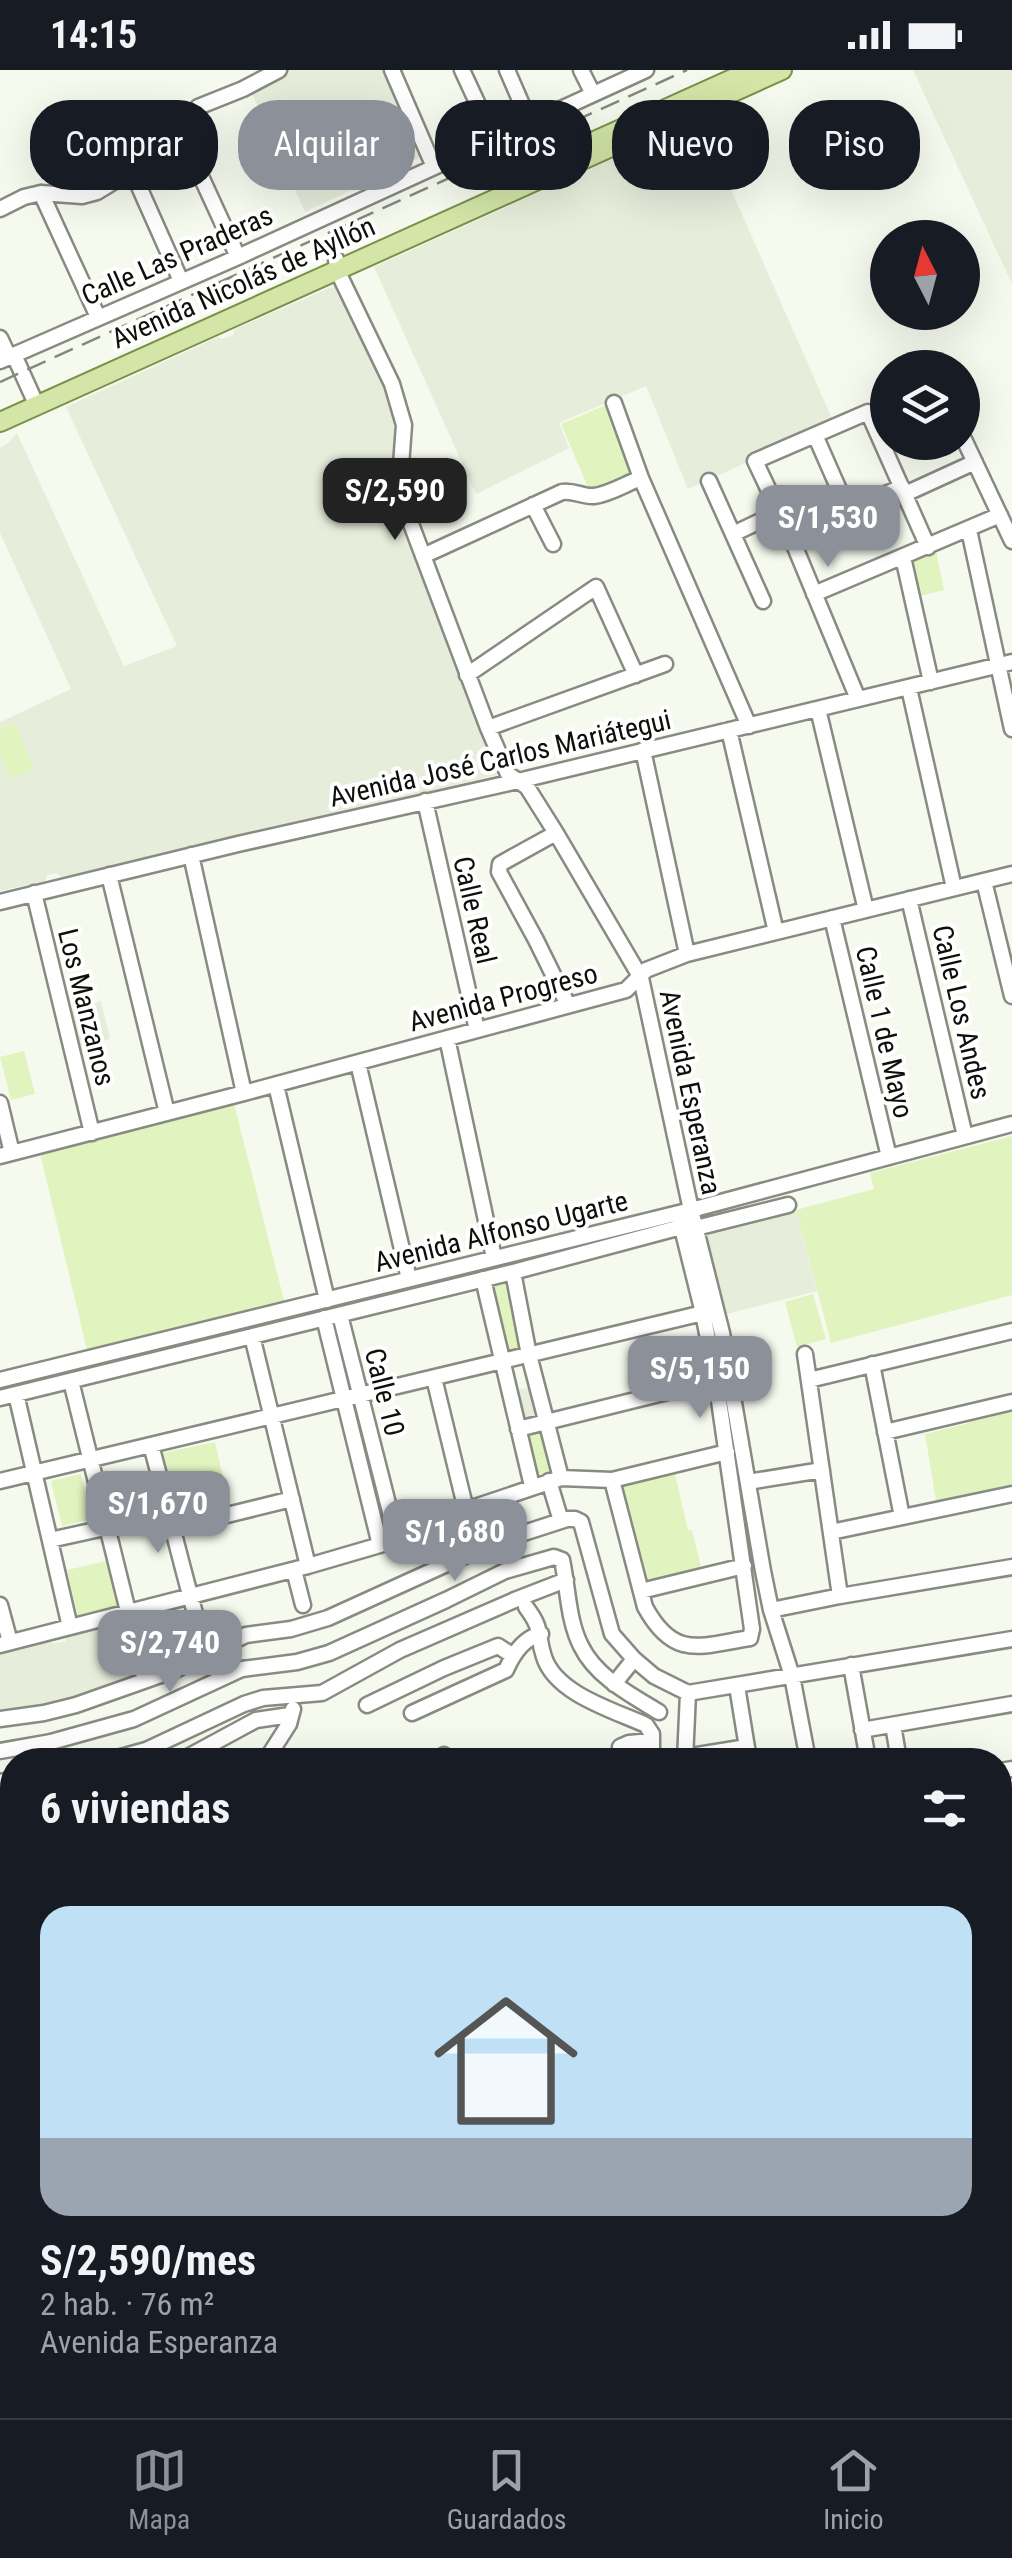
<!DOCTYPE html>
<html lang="es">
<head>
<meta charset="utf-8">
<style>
	body { margin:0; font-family:"Roboto Condensed",sans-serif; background:#242831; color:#f1f3f6; height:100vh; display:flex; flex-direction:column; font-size:38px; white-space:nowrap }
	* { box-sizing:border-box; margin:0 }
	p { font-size:32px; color:#9ea1a6 }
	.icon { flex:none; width:55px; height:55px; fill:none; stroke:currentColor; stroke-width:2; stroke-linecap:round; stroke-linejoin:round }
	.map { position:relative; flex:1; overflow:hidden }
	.drawer { position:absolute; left:0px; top:1678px; width:1012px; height:672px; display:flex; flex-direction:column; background:#171b24; border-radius:40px 40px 0 0; box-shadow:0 10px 40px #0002 }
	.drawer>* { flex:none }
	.top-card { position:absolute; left:30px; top:30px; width:952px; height:90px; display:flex; gap:20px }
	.needle { width:65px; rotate:354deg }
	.buttons { position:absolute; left:870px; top:150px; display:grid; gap:20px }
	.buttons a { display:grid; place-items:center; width:110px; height:110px; border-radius:50%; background:#171b24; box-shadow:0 10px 40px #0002; font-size:50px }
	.price { position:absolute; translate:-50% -85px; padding:0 22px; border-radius:20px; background:#8c9099; color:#fff; font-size:32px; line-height:65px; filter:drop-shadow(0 2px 5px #0008) }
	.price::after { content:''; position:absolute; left:50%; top:60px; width:30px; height:22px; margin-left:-15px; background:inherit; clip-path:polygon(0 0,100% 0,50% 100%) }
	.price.active { background:#222; color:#fff }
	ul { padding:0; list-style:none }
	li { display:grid; align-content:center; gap:20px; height:530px; padding:0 40px }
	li+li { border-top:2px solid #363941 }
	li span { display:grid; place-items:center; height:310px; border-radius:30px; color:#555 }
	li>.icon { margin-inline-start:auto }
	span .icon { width:180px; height:180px; fill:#fffc; stroke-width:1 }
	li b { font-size:42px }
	h2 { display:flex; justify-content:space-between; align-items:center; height:120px; padding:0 40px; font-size:42px }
	.pill { padding:0 35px; border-radius:40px; background:#171b24; box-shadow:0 10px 40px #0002; font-size:35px; line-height:90px }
	.pill.active { background:#8c9099; color:#fff }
	.status { display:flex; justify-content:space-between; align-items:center; height:70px; padding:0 50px; background:#171b24; direction:ltr }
	.status svg { height:28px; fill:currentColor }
	.tabs { display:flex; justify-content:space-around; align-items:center; height:140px; border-top:2px solid #363941; background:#171b24; font-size:28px; color:#9ea1a6 }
	.tabs a { display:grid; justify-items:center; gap:5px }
	.tabs .active { color:#8c9099 }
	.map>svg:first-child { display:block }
	.built { fill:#e7eddb }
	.green { fill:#e1f3bf }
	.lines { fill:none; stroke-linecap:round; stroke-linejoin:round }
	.minor-casing { stroke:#888b81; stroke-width:19 }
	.major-casing { stroke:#7b904b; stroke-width:22 }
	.minor { stroke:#fff; stroke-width:14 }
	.major { stroke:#d3e6a7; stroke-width:18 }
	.rail { stroke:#858880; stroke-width:2.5; stroke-dasharray:20 10; stroke-linecap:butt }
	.labels { text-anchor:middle; stroke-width:8; stroke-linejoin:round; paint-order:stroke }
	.street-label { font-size:28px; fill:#0e0f0b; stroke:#fff }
</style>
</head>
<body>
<div class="status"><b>14:15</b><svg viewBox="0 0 49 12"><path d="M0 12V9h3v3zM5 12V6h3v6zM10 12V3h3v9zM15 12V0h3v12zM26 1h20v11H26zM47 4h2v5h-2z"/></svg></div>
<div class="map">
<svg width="1012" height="2348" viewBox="0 0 1012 2348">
	<rect width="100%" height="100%" fill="#f6faee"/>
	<path class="built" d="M286 0H386L423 86 305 142 252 23Z
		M913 0H1012V214Z
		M700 49 834 353 688 419 646 316 559 353 569 378 476 424 374 197 683 57 689 59 699 55Z
		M338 214 391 333 397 354 391 425 429 514 425 518 426 522H432L467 630 501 704 62 808 56 803 47 805 45 811 0 821V652L71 619 0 463V378L8 373 17 363 124 596 177 576 66 337 218 267 222 269 233 265 235 259Z
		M101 931 110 969 79 977 70 939Z
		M796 1140 817 1221 727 1244 706 1163Z
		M532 1317 540 1347 525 1351 517 1320Z
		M125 1550 140 1608 42 1639 0 1644V1581L51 1569V1573H58L66 1571 65 1565Z"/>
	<path class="green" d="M611 333 640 401 590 422 561 354Z
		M936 481 944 520 917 527 911 493 914 489Z
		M15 653 34 699 10 709 0 685V659Z
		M24 981 35 1024 11 1030 0 987Z
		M234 1034 285 1234 88 1284 40 1083Z
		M1012 1066V1225L831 1273 796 1140 874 1119 870 1103Z
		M509 1212 527 1281 508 1286 490 1217Z
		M813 1224 826 1269 797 1277 785 1232Z
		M357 1331 391 1467 383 1469 349 1333Z
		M1012 1338V1418L936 1431 925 1364 969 1353V1349Z
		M544 1357 554 1405 534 1410 523 1362Z
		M215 1372 230 1439 178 1450 163 1383Z
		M674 1400 688 1460H692L702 1501 646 1515 619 1413Z
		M81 1404 92 1449 62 1456 51 1411Z
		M106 1491 119 1538 78 1548 67 1500Z"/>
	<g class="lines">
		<defs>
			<path id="minor" d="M392 0 434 97
				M462 0 494 69
				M507 0 530 53
				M581 0 593 24
				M181 63 238 187
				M132 101 181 211
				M41 123 98 247
				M0 139 24 127 41 123 82 126 97 122 161 83 181 63 198 37 243 19 279 0
				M336 189 337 200 392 314 404 355 399 422 488 658 508 704 527 717 556 763 641 908 691 1140 722 1263 763 1501 771 1540 792 1606 808 1690
				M0 268 9 287
				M14 285 37 336
				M0 291 238 187 646 0
				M614 333 641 408 749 656
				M815 365 848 440
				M962 365 1012 471
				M709 411 763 531
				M905 424 975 392
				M533 435 553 474
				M969 460 1012 659
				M733 464 779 442
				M790 465 902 417
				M423 486 562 422C574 420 583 427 594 426 610 424 627 413 641 408
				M903 487 931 612
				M814 524 1000 445
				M467 605 596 517 636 605
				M909 618 954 818
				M858 629 790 465 755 391 868 342 928 477
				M818 639 866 840
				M488 658 665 594
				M729 660 776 862
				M643 680 687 884
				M425 731 477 960
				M556 763 500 794 499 802 536 870 568 935
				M191 785 244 1023
				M109 805 167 1043
				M984 811 1012 926
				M34 823 92 1063
				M909 829 965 1066
				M0 832 238 774 518 711 1012 592
				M832 848 889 1087
				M447 968 494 1188
				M358 993 409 1209
				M276 1015 327 1230
				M0 1033 12 1083
				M0 1086 244 1023 626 920 646 900 687 884 1012 804
				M513 1202 529 1285 561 1408
				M483 1209 532 1416
				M340 1245 397 1469
				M324 1248 380 1475
				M252 1266 308 1496
				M805 1284 840 1526
				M872 1294 902 1447
				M434 1308 466 1440
				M0 1310 691 1140 1012 1054
				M809 1310 1012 1261
				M71 1311 145 1610
				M16 1324 70 1557
				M0 1328 513 1202 681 1157 696 1158 788 1135
				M518 1359 716 1310
				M885 1362 1012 1332
				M151 1375C170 1445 186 1516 207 1585
				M612 1410 645 1537C674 1590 700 1576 750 1568L752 1559 716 1310 703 1243 680 1150
				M0 1411 703 1243
				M549 1411 561 1451
				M748 1412 822 1400
				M174 1458 292 1429
				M831 1462 1012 1424
				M50 1470 109 1457
				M294 1500 303 1535
				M641 1521 744 1496
				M0 1535 10 1572
				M526 1537C544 1561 536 1563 544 1587 556 1624 613 1640 646 1655L652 1664V1690
				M771 1540 840 1526 1012 1497
				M0 1575 308 1496 380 1475 466 1440 561 1408 612 1410 727 1382
				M851 1595 868 1690
				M614 1614 634 1589
				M737 1616 749 1690
				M367 1635 444 1598 498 1576 512 1585
				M412 1643 506 1600C513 1584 523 1568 541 1564
				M0 1649 44 1643 76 1635 175 1600 246 1565 291 1559 328 1548 493 1473 567 1449H575L581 1452 612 1564 634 1589 654 1606 688 1623 1012 1569
				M893 1655 899 1690
				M862 1660 1012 1634
				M620 1677 629 1673 652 1671
				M0 1681 51 1672 134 1649 242 1599 297 1592 329 1583 446 1530 505 1501 554 1487 562 1490C568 1518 568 1551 581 1576 596 1607 631 1625 659 1642
				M685 1687 747 1677
				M110 1690 146 1680 244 1634 263 1628 322 1623 400 1580 517 1529 566 1510
				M182 1690 256 1650 290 1645
				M266 1690 289 1654 293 1639
				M442 1690 444 1685
				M518 1690 519 1688
				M685 1690 688 1623
				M1000 1701 1012 1699
				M0 1712 12 1710
				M1000 1756 1012 1754
				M0 1769 12 1766
				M1000 1888 1012 1774
				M0 1969 12 1965
				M1000 1997 1012 1994
				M0 2031 12 2033
				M1000 2067 1012 2065
				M1000 2122 1012 2120
				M1000 2174 1012 2172
				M1000 2244 1012 2242
				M0 2249 12 2246
				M1000 2310 1012 2308
				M199 2338 200 2348
				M373 2338 387 2348
				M590 2338V2348
				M937 2338 941 2348
				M999 2338 1002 2348
				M442 2348 446 2338
				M504 2348 509 2338
				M537 2348 539 2343
				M642 2348 644 2338
				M848 2348 852 2338
				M875 2348 928 2338"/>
			<path id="major" d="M588 74 752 0
				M0 352 782 0"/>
		</defs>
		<use href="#minor" class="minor-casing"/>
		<use href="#major" class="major-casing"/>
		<use href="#minor" class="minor"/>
		<use href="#major" class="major"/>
		<path class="rail" d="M0 312 687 0"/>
	</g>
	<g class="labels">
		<g class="street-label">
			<text transform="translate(177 185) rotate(-24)" y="10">Calle Las Praderas</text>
			<text transform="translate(243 212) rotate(-24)" y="10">Avenida Nicolás de Ayllón</text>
			<text transform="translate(500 688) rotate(-13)" y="10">Avenida José Carlos Mariátegui</text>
			<text transform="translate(475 840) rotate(77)" y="10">Calle Real</text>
			<text transform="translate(503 927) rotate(-15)" y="10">Avenida Progreso</text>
			<text transform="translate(87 937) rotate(76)" y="10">Los Manzanos</text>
			<text transform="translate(962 942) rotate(77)" y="10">Calle Los Andes</text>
			<text transform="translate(885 962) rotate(77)" y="10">Calle 1 de Mayo</text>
			<text transform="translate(691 1022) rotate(78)" y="10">Avenida Esperanza</text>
			<text transform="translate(501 1161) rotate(-14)" y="10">Avenida Alfonso Ugarte</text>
			<text transform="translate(385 1322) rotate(76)" y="10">Calle 10</text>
		</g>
	</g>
</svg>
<div class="buttons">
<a><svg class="needle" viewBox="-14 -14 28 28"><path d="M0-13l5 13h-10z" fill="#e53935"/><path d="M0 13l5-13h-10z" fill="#9ea1a6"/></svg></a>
<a><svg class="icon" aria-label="layers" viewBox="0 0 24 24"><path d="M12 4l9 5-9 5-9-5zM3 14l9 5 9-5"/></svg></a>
</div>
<b class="price active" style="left:395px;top:473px">S/2,590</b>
<b class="price" style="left:828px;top:500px">S/1,530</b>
<b class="price" style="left:700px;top:1351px">S/5,150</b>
<b class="price" style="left:158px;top:1486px">S/1,670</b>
<b class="price" style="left:455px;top:1514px">S/1,680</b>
<b class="price" style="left:170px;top:1625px">S/2,740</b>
<div class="top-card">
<a class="pill">Comprar</a>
<a class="pill active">Alquilar</a>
<a class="pill">Filtros</a>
<a class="pill">Nuevo</a>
<a class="pill">Piso</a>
</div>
<section class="drawer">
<h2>6 viviendas<svg class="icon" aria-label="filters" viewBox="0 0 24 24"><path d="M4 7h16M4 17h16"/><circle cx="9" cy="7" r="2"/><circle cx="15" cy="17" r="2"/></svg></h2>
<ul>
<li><span style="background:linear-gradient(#bfe0f5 75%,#9aa5b1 0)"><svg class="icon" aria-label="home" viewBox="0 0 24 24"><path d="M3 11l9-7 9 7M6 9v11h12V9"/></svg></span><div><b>S/2,590/mes</b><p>2 hab. · 76 m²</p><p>Avenida Esperanza</p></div></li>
</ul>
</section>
</div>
<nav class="tabs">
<a class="active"><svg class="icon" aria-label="map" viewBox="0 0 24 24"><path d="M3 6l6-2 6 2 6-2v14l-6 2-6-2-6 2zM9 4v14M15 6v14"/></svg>Mapa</a>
<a><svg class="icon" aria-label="saved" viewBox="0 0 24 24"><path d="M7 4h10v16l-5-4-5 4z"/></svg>Guardados</a>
<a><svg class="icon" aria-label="home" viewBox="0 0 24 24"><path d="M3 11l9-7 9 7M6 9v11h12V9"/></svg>Inicio</a>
</nav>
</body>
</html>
